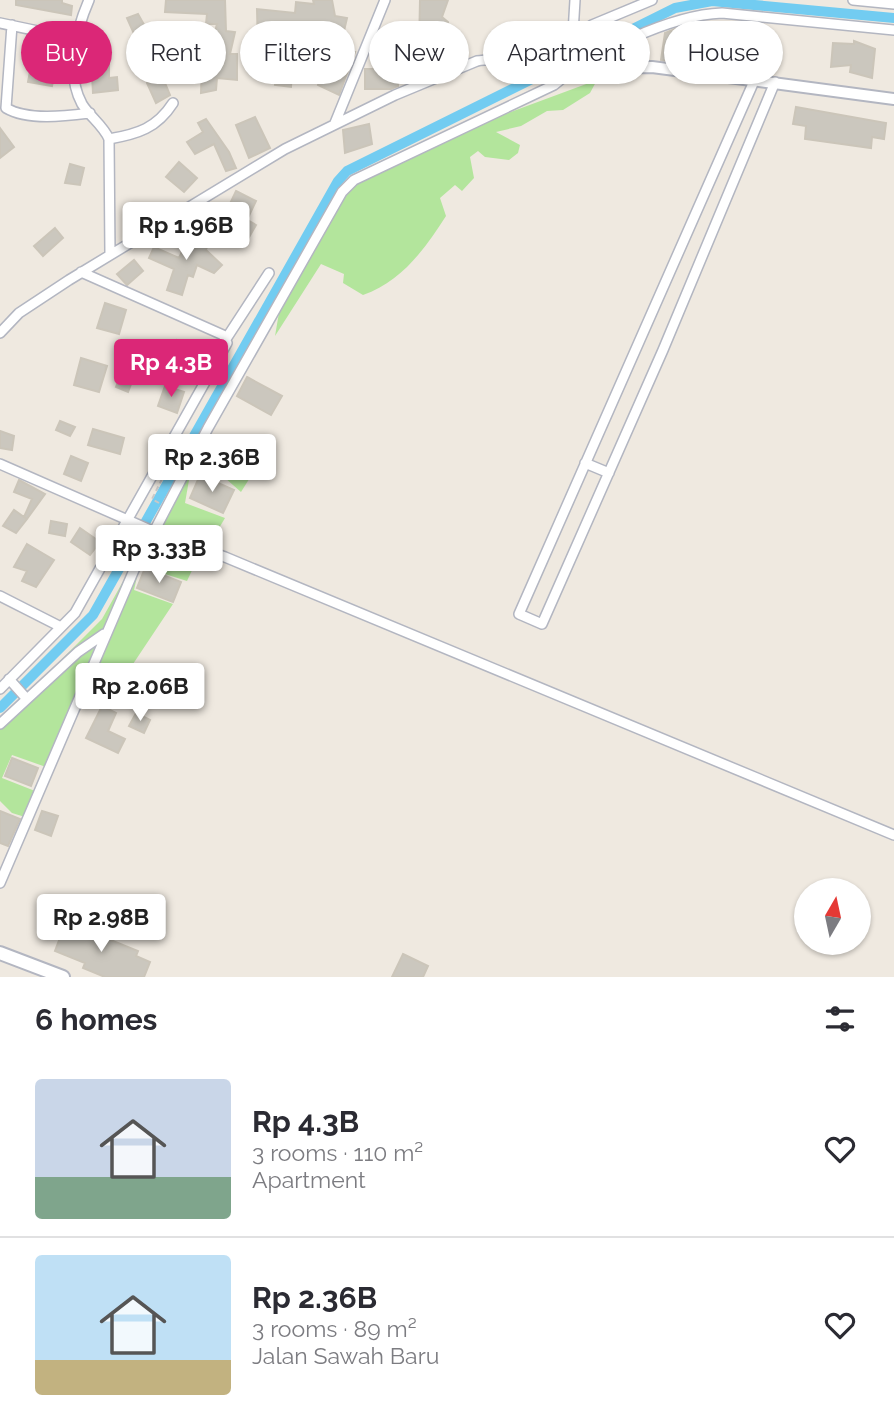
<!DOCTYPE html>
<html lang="en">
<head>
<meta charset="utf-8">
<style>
	body { margin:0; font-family:Raleway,sans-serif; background:#f7f7f7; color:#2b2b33; height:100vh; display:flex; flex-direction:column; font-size:26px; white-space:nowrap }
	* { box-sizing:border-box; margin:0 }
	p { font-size:23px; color:#7c7c81 }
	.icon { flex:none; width:38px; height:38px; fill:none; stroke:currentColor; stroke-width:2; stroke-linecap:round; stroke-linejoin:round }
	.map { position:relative; height:977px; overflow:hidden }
	.drawer { display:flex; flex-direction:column; background:#fff; flex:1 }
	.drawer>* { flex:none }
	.hud { position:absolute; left:21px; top:21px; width:852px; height:63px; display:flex; gap:14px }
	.needle { width:46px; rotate:9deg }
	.tools { position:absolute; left:794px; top:878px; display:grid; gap:14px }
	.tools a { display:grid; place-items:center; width:77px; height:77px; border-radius:50%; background:#fff; box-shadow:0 2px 5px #0004; font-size:35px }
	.price { position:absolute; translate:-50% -60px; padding:0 16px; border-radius:7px; background:#fff; color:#222; font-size:23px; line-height:46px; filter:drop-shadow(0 2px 4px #0008) }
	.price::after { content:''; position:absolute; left:50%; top:42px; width:21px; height:16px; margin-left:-10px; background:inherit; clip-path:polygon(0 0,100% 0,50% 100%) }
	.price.current { background:#db2777; color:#fff }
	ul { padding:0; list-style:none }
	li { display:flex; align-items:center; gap:21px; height:175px; padding:0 35px }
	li+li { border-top:2px solid #e1e1e2 }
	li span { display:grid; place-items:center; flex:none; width:196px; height:140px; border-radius:7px; color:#555 }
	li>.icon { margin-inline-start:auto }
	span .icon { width:84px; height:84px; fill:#fffc; stroke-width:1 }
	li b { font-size:30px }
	h2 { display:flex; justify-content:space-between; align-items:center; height:84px; padding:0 35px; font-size:30px }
	.tag { padding:0 24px; border-radius:32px; background:#fff; box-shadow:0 2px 5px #0004; font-size:24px; line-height:63px }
	.tag.current { background:#db2777; color:#fff }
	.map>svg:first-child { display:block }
	.green { fill:#b3e59c }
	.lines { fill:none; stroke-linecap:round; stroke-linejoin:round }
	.canal { stroke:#72ccf1; stroke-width:10 }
	.building { fill:#cbc7be; stroke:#cbc5b9; stroke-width:2 }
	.minor-casing { stroke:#b3b6c1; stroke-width:12 }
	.tertiary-casing { stroke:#b3b6c1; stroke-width:14 }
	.secondary-casing { stroke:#b3b6c1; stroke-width:16 }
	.path { stroke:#c8c8c8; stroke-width:2; stroke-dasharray:5 3.5; stroke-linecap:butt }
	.minor { stroke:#fff; stroke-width:9 }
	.tertiary { stroke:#fff; stroke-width:10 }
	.secondary { stroke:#fff; stroke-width:12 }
</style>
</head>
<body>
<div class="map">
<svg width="894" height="977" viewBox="0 0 894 977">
	<rect width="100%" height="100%" fill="#efe9e0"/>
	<path class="green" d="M597 80 590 93 563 110 547 111 521 126 496 132 520 145 518 153 509 160 485 157 478 151 470 157 474 178 462 191 455 185 440 198 446 216C425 249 401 282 363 295L343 283 344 274 321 264 275 336 281 301 347 187 473 126Z
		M203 447 208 457 213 454 238 466 243 455 261 460 241 492 225 478 202 472 189 480 185 503 225 518 206 550 202 549 187 581 140 566Z
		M126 576 46 767 12 755 2 778 35 791 25 817 12 813 0 801V721L102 619Z
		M137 577 134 590 173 604 123 679 164 697 150 706 126 693 102 694 90 684 133 578Z"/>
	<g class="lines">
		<path class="canal" d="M0 708 93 615 338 181 347 171 675 8 712 1 894 18"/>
	</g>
	<path class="building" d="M16 0H62V3L72 6 71 15 16 5Z
		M166 0H225L226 31 235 32 230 54H237V80L217 78 216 90 201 93 202 62H196L197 46 211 47 217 24H206L207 14 165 12Z
		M313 0H332L335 16 347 18 341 44 306 42 308 24 281 22V42L309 47 308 52H302V56L326 66 328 62 335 65 339 49 355 52 339 95 318 85 321 77 287 64 289 51 258 50 257 9 295 13 296 2 314 4Z
		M420 0H448L442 17 448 22 450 38 443 36V50L419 48Z
		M138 14 147 30 156 26 166 43 141 57 131 38 135 36 127 18Z
		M675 29 711 34 706 66 661 60 665 33Z
		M854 41 875 49 872 78 850 72 851 65 831 67 833 43 854 44Z
		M381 54 397 56 398 86 391 89H365V69H379Z
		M109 56V78L117 77 118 90 93 93 91 57Z
		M31 66 55 71 52 86 28 82Z
		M278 71 292 72 291 87 275 85Z
		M162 76 170 95 156 103 147 83Z
		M796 107 886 123 884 139 872 137 871 148 805 139 806 126 793 124Z
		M255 117 270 148 249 158 236 125Z
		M206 119 229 152 236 168 226 171 214 144 195 154 187 142 203 132 198 123Z
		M369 124 372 144 345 153 343 130Z
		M0 128 14 147 0 158Z
		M179 162 197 178 184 192 166 177Z
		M70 164 84 168 80 185 65 183Z
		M236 191 256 201 247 220 227 210Z
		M244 218 256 225 244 246 232 239Z
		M55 228 63 238 43 256 34 246Z
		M189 236 209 241 206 250 222 265 214 273 197 265 193 277 188 275 182 295 167 290 174 269 149 258 154 247 179 258Z
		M134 260 143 271 127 285 117 274Z
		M105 303 126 310 119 334 97 328Z
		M177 340 195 344 190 364 172 360Z
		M81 358 107 366 99 392 74 385Z
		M121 374 133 379 128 392 116 387Z
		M247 377 282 396 271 415 237 396Z
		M165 386 184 392 177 413 158 406Z
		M60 421 75 427 70 436 56 430Z
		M93 429 124 438 120 454 88 445Z
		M0 431 14 436 12 450 0 448Z
		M71 456 88 463 81 481 64 474Z
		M200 475 234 490 223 513 190 498Z
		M19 480 45 494 27 519 24 517 27 519 16 533 3 526 14 510 24 517 32 499 14 492Z
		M51 521 67 524 65 536 49 533Z
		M80 528 100 542 90 555 71 542Z
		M27 544 54 560 36 587 22 581 27 571 14 567Z
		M145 568 181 582 173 602 137 588Z
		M102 706 116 713 108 731 125 739 118 753 86 738Z
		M136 713 150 720 144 733 129 726Z
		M12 758 38 768 31 786 5 776Z
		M0 811 20 819 8 846 0 843Z
		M42 811 58 816 51 836 35 830Z
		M66 922 138 951 136 956 150 962 144 977H105L83 968 85 963 55 951Z
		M403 954 428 966 423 977H392Z"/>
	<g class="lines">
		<defs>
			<path id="minor" d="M89 0C76 30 65 73 82 104 90 117 103 125 109 139L110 254
				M853 0 894 4
				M0 23 76 39
				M12 25 6 108C28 121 66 116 90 113
				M570 39 592 25 652 0
				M558 50 573 33 575 0
				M755 79 519 614 542 624 663 350 775 82
				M335 123 385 0
				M109 139C138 134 157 128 173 103
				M0 333 19 313 69 280 285 149 395 95 477 61C493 58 507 62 522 59 536 56 547 48 561 51L569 63
				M226 339 269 273
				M585 463 609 473
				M0 464 155 532 225 557 894 835
				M0 596 61 627
				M9 679 26 698
				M0 689 75 613 227 343 223 335 81 272
				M0 724 78 652 104 634
				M0 883 134 570 208 428 342 192 354 180 554 85C593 52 671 15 722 13L894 30"/>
			<path id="tertiary" d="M569 63 574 69 652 67 894 99"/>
			<path id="secondary" d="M0 953 63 977"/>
		</defs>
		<use href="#minor" class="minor-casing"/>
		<use href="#tertiary" class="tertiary-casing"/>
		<use href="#secondary" class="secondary-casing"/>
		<path class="path" d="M159 503 152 499 162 479"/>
		<use href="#minor" class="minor"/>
		<use href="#tertiary" class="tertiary"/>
		<use href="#secondary" class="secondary"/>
	</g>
</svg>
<div class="tools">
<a><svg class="needle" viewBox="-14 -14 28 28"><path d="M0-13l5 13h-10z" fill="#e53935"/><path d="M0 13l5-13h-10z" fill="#7c7c81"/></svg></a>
</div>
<b class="price" style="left:186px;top:262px">Rp 1.96B</b>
<b class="price current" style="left:171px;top:399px">Rp 4.3B</b>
<b class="price" style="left:212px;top:494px">Rp 2.36B</b>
<b class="price" style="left:159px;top:585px">Rp 3.33B</b>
<b class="price" style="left:140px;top:723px">Rp 2.06B</b>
<b class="price" style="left:101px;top:954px">Rp 2.98B</b>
<div class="hud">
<a class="tag current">Buy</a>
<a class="tag">Rent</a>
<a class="tag">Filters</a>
<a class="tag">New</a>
<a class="tag">Apartment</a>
<a class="tag">House</a>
</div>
</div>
<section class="drawer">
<h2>6 homes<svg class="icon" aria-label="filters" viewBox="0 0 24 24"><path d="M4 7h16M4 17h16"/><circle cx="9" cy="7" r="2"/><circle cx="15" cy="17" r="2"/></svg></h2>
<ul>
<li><span style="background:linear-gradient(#c9d6e8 70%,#7fa58c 0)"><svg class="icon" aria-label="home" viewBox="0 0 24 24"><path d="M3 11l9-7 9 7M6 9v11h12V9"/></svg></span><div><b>Rp 4.3B</b><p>3 rooms · 110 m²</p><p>Apartment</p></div><svg class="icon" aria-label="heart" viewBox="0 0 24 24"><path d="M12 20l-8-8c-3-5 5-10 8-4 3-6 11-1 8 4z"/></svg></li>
<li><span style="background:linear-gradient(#bfe0f5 75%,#c2b280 0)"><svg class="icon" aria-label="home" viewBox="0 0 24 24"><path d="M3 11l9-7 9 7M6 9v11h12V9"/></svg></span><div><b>Rp 2.36B</b><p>3 rooms · 89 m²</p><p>Jalan Sawah Baru</p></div><svg class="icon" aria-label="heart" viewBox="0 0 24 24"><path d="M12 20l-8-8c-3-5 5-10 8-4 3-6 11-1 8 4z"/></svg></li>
</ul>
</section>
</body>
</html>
